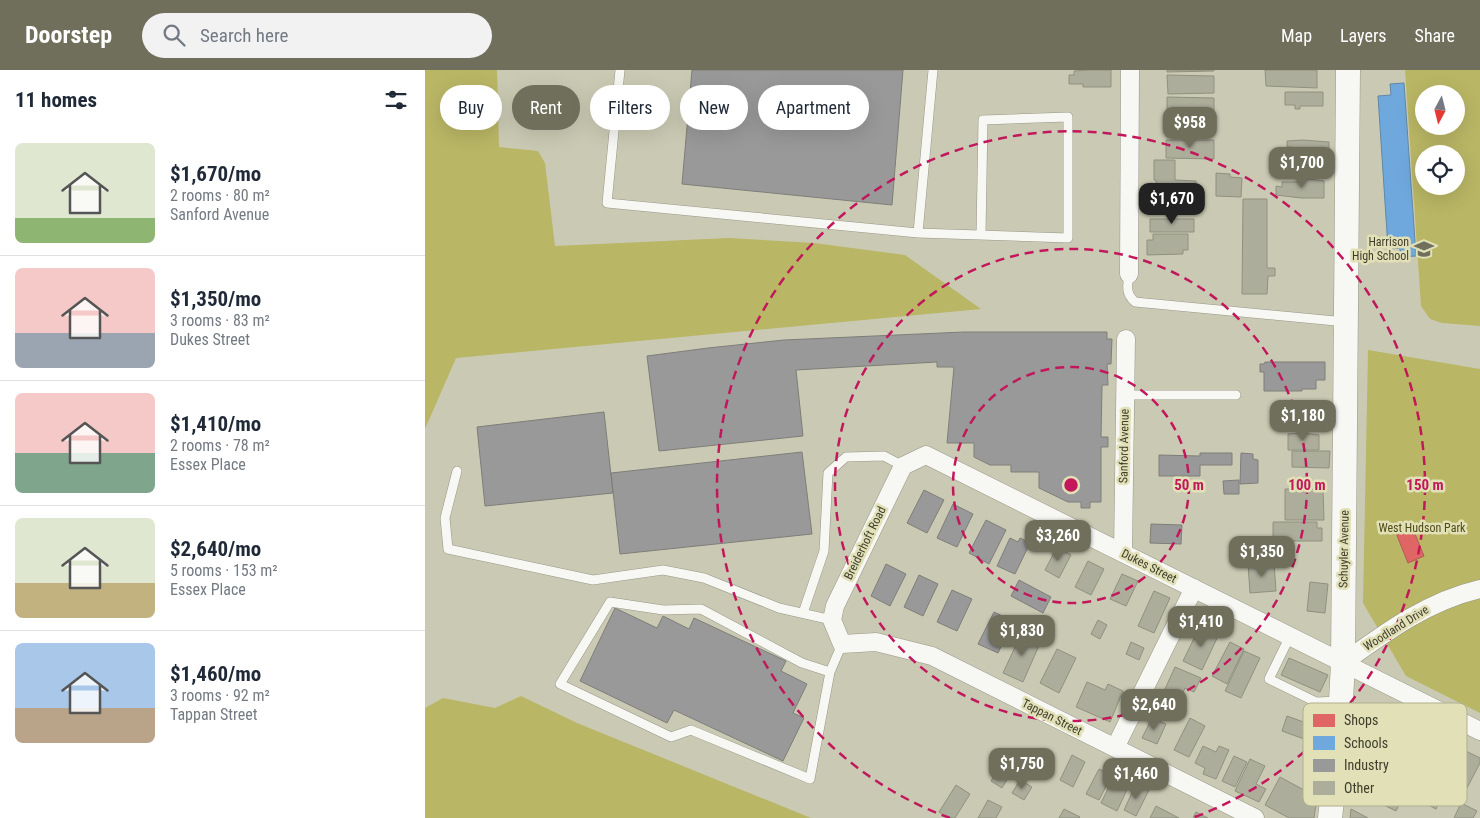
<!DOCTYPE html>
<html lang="en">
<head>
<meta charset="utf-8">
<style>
	body { margin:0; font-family:"Roboto Condensed",sans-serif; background:#f2f2f3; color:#1f2937; height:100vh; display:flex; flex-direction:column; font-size:19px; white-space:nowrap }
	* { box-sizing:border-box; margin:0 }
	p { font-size:16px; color:#747a83 }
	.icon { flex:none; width:28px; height:28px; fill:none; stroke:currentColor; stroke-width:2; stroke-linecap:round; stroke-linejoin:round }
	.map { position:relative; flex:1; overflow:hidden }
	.side { display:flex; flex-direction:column; background:#fff; width:425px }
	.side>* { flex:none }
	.hud { position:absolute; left:15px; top:15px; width:475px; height:45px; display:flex; gap:10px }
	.needle { width:32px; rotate:187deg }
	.tools { position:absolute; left:990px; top:15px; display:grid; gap:10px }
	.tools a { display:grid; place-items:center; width:50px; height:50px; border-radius:50%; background:#fff; box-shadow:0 5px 20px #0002; font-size:25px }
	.price { position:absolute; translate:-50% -42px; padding:0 11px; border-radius:10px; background:#6f6f5c; color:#fff; font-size:16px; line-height:32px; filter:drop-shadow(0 1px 2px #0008) }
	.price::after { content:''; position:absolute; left:50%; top:30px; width:15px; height:11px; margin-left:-8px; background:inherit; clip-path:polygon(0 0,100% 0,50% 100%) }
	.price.active { background:#222; color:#fff }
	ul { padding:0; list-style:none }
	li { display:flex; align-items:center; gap:15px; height:125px; padding:0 15px }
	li+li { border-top:1px solid #e0e1e3 }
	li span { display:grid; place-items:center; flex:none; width:140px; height:100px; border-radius:8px; color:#555 }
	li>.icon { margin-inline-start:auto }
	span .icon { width:60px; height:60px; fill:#fffc; stroke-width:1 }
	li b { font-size:21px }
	h2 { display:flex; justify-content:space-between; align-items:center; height:60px; padding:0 15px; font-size:21px }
	.chip { padding:0 18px; border-radius:22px; background:#fff; box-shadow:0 5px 20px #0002; font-size:18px; line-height:45px }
	.chip.active { background:#6f6f5c; color:#fff }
	header { display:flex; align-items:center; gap:30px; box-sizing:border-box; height:70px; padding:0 25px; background:#6f6f5c; color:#fff }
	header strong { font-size:24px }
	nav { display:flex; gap:28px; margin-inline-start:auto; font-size:18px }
	.search { width:350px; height:45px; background:#f2f2f3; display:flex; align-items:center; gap:12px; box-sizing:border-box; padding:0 18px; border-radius:28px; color:#747a83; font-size:19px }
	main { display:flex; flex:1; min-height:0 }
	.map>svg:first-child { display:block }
	.green { fill:#b9b665; fill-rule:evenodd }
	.shops { fill:#e06666; stroke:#af5a55 }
	.schools { fill:#6fa8dc; stroke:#6088a8 }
	.industry { fill:#999; stroke:#7e7e79 }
	.building { fill:#adad9c; stroke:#90907f }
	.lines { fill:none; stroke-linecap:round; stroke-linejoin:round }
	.lane-casing { stroke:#969685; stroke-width:10 }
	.street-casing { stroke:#969685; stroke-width:19 }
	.secondary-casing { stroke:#969685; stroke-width:25 }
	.lane { stroke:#f7f7f4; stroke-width:9 }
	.street { stroke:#f7f7f4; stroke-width:18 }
	.secondary { stroke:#f7f7f4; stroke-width:24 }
	.ring { fill:none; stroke:#c2185b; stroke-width:2.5; stroke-dasharray:9 6 }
	.labels { text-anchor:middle; stroke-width:5; stroke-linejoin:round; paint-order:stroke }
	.poi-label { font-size:12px; fill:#3e3e2d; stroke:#e1e0b7; text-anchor:end }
	.street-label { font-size:12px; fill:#3e3e2d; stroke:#e1e0b7 }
	.park-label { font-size:12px; fill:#4e4b17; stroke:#e1e0b7 }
	.key { fill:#e1e0b7; stroke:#b0af8e; stroke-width:1 }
	.key-label { font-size:14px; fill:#3e3e2d }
	.centre { fill:#c2185b; stroke:#e1e0b7; stroke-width:2.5 }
	.ring-label { font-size:15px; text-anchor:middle; font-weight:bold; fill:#c2185b; stroke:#e1e0b7; stroke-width:5; stroke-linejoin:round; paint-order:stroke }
</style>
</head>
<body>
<header>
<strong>Doorstep</strong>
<div class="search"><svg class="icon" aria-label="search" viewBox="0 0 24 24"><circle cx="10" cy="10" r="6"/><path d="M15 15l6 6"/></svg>Search here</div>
<nav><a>Map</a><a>Layers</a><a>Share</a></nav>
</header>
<main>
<section class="side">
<h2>11 homes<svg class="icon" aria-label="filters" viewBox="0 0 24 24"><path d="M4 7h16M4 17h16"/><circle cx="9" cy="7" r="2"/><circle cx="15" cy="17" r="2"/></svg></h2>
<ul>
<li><span style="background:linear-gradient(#dfe7d0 75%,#8fb573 0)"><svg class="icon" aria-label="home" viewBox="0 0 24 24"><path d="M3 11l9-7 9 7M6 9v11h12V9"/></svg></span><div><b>$1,670/mo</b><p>2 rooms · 80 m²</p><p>Sanford Avenue</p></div></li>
<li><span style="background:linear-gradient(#f6c9c9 65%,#9aa5b1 0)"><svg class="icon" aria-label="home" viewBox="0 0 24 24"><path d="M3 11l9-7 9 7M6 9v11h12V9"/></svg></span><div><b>$1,350/mo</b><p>3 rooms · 83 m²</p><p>Dukes Street</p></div></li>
<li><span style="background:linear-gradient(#f6c9c9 60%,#7fa58c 0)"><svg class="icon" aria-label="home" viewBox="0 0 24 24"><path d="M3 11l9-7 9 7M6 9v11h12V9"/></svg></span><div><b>$1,410/mo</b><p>2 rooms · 78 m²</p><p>Essex Place</p></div></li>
<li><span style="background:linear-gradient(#dfe7d0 65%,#c2b280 0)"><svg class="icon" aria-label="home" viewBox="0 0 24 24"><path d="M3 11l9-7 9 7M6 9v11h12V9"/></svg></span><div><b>$2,640/mo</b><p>5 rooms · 153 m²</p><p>Essex Place</p></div></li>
<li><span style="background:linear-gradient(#a9c7e8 65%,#b9a48a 0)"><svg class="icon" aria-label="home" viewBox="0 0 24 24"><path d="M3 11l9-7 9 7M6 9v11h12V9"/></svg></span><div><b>$1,460/mo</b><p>3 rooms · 92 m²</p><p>Tappan Street</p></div></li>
</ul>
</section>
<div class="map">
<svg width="1055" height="748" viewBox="0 0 1055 748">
	<rect width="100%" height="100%" fill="#cacab4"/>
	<path class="green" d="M0 0H72L74 77 113 81 120 93 130 176 304 168 389 173 480 185 556 239 31 288 0 359Z
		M980 0H1055V256L1017 253 1005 249 996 236ZM999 24H1031V56H999ZM999 84H1031V116H999Z
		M943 280 1055 299V643L981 606 938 533Z
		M96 626 152 653 386 748H0V638L18 628 70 638Z"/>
	<path class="shops" d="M985 452 999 486 983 493 969 458Z"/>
	<path class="schools" d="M979 13 991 186 975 187V178H963L953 26 966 25 965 14Z"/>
	<path class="industry" d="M267 0H478L467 135 257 114Z
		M539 262H682V269H687L686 294H682L683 315H677L676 367H683V377H676V432H665V438H656V432H643L614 418V402H586V395H565L549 387V373H522L529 297H512V292L371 300 378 366 234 381 222 286 283 278 359 270Z
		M840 292H900V310H891V319H877V321H839V302H835V294H839Z
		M179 342 188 423 60 436 52 357Z
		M377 382 387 464 195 484 186 403Z
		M775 383H807V395H775V406H734V385L775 386Z
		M816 383 828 384V389L833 390V413L815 414Z
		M814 410V424H799L798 411Z
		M499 420 519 430 502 463 482 453Z
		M528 434 548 444 532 477 512 468Z
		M561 450 581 460 564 494 544 483Z
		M726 454 757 455 756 474 725 473Z
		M585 468 593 472 595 468 605 473 590 504 572 496Z
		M461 494 481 504 465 536 446 526Z
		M494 505 513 514 498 546 479 537Z
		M594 510 626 527 618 543 586 526Z
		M527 520 547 529 532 561 512 552Z
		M190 538 232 558 238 546 264 559 269 548 361 591 356 601 382 614 368 643 379 648 358 691 249 640 242 653 155 611Z
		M569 542 588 551 573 583 553 574Z"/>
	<path class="building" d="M663 0H686V17H658V14H644V5H649V1Z
		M742 0H789V1L742 2Z
		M840 0H892V18L841 16Z
		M742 5 789 6V23L743 24Z
		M860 22H898V36H875V39H870V35H860Z
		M742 27 789 28V45H742Z
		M742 48 789 50V65L742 67Z
		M741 70H789V89L741 88Z
		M878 70 904 72V90H867L866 77H862V71Z
		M729 90H750V110L771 111V127L725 125 726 113 731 114V110H729Z
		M791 103 805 104V107L817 108 816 127 791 126Z
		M876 108 899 111V128H876L851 125V116L857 117V112H876Z
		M725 127 760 129V142L725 140Z
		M818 129H842V198H850V206H843L842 224H817Z
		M725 149H769V162H725Z
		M728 164H763V180H758V184L722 185V170H728Z
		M877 363 894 365V380H863V364Z
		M867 381H905L904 398 867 397Z
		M860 419H898L899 450H860Z
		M848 452H892V458H897V471H848Z
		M632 477 646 485 634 508 620 500Z
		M663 491 679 499 666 525 650 517Z
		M849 492 851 521 825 523 823 494Z
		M697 504 713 511 701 536 685 529Z
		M885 512 903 514 900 543 882 541Z
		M729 521 745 528 729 563 713 556Z
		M673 550 682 555 675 569 666 564Z
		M775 556 794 564 777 600 758 591Z
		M597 562 616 571 598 612 578 603Z
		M706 572 719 578 714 590 701 584Z
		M805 572 819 579 802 614 787 606Z
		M632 579 651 588 634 623 615 613Z
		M819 581 835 588 816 628 800 621Z
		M864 588 903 605 895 622 856 605Z
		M750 597 776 608 769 622 760 618 751 638 735 630Z
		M662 612 680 620 683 614 698 621 685 652 651 637Z
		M862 646 895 658 890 673 857 661Z
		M727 648 741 654 732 674 717 668Z
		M765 648 780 656 764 687 749 680Z
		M778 676 791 682 794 676 804 680 791 709 778 704 780 698 770 693Z
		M1041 681 1055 688V693L1042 718 1027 710Z
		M647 685 660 692 648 717 635 710Z
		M809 686 822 692 810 717 797 711Z
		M825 689 840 696 831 714 841 719 834 732 810 721Z
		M574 698 585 704 577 718 566 711Z
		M674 699 687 705 674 730 661 724Z
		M690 704 706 711 692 741 676 733Z
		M935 705 979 725 971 741 928 720Z
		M855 707 892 727 889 748H864L840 735Z
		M595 710 607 717 599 730 587 723Z
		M1001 713 1019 722 1011 739 992 729Z
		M711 714 724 720 711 746 699 740Z
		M531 715 545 724 530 748H523L514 742Z
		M563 730 577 737 571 748H553Z
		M1036 733 1052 741 1048 748H1029Z
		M731 736 754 748H725Z
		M639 739 655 747 654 748H634Z
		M926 739 943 748H925Z
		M771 742 783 748H768Z"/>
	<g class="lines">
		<defs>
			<path id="lane" d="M195 0 182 133 493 163
				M508 0 493 163 643 168V47L558 50 556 165
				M704 204C702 217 701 224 710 232L921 252
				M700 325H811
				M32 401 20 448 23 479 168 510 238 500 279 508 354 538 407 550
				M378 543 399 481 403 403 421 387 459 386 478 396
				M865 566 844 609 891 632 916 631
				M405 602 377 593 276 539 238 540 185 532 135 614 246 667 266 660 385 709 405 602 417 574"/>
			<path id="street" d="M704 204 705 0
				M698 482 701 269
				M918 593C961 562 1003 531 1055 519
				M690 678 769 518
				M830 748 507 586 451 572 417 574 407 550 410 536 478 396 501 385 1055 661"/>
			<path id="secondary" d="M905 748 914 668 918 593 923 0"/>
		</defs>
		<use href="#lane" class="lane-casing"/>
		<use href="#street" class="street-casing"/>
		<use href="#secondary" class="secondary-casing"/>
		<use href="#lane" class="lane"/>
		<use href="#street" class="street"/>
		<use href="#secondary" class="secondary"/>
	</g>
	<g class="ring">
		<circle cx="646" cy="415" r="118"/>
		<circle cx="646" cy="415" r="236"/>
		<path d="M525 748A354 354 0 1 1 767 748"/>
	</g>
	<defs>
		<symbol id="school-bare" viewBox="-9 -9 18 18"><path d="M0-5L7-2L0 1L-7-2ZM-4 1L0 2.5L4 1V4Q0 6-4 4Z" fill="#6f6f5c" stroke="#e1e0b7" stroke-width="2.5" paint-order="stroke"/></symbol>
	</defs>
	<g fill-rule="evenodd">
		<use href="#school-bare" x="985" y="165" width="28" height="28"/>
	</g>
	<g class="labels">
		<g class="poi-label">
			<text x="984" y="176">Harrison<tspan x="984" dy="14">High School</tspan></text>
		</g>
		<g class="street-label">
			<text transform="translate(699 376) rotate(-89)" y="4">Sanford Avenue</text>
			<text transform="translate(440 473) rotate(-64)" y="4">Breiderhoft Road</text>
			<text transform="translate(919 479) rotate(-89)" y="4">Schuyler Avenue</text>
			<text transform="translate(724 496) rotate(27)" y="4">Dukes Street</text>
			<text transform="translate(971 558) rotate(-32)" y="4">Woodland Drive</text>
			<text transform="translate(627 647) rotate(27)" y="4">Tappan Street</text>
		</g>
		<g class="park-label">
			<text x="997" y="462">West Hudson Park</text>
		</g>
	</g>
	<rect x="878" y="633" width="164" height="103" rx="8" class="key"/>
	<rect x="888" y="644" width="22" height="13" fill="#e06666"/>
	<rect x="888" y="666" width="22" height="14" fill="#6fa8dc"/>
	<rect x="888" y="689" width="22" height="13" fill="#999"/>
	<rect x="888" y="711" width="22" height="14" fill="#adad9c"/>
	<g class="key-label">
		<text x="919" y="655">Shops</text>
		<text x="919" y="678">Schools</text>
		<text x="919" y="700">Industry</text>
		<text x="919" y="723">Other</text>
	</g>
	<circle cx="646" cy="415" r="8" class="centre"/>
	<g class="ring-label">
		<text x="764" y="420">50 m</text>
		<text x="882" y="420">100 m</text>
		<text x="1000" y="420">150 m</text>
	</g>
</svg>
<div class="tools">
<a><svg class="needle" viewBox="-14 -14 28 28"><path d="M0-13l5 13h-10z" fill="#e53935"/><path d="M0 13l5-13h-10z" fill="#747a83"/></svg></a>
<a><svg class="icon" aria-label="locate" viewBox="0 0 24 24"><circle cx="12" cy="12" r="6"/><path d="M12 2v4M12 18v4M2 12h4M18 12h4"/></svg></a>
</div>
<b class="price" style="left:765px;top:79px">$958</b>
<b class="price" style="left:877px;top:119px">$1,700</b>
<b class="price active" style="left:747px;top:155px">$1,670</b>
<b class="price" style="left:878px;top:372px">$1,180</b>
<b class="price" style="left:633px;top:492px">$3,260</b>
<b class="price" style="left:837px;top:508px">$1,350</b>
<b class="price" style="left:776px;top:578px">$1,410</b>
<b class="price" style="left:597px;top:587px">$1,830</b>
<b class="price" style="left:729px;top:661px">$2,640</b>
<b class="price" style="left:597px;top:720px">$1,750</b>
<b class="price" style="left:711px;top:730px">$1,460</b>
<div class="hud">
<a class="chip">Buy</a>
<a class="chip active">Rent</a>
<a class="chip">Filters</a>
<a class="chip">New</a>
<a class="chip">Apartment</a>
</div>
</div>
</main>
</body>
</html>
